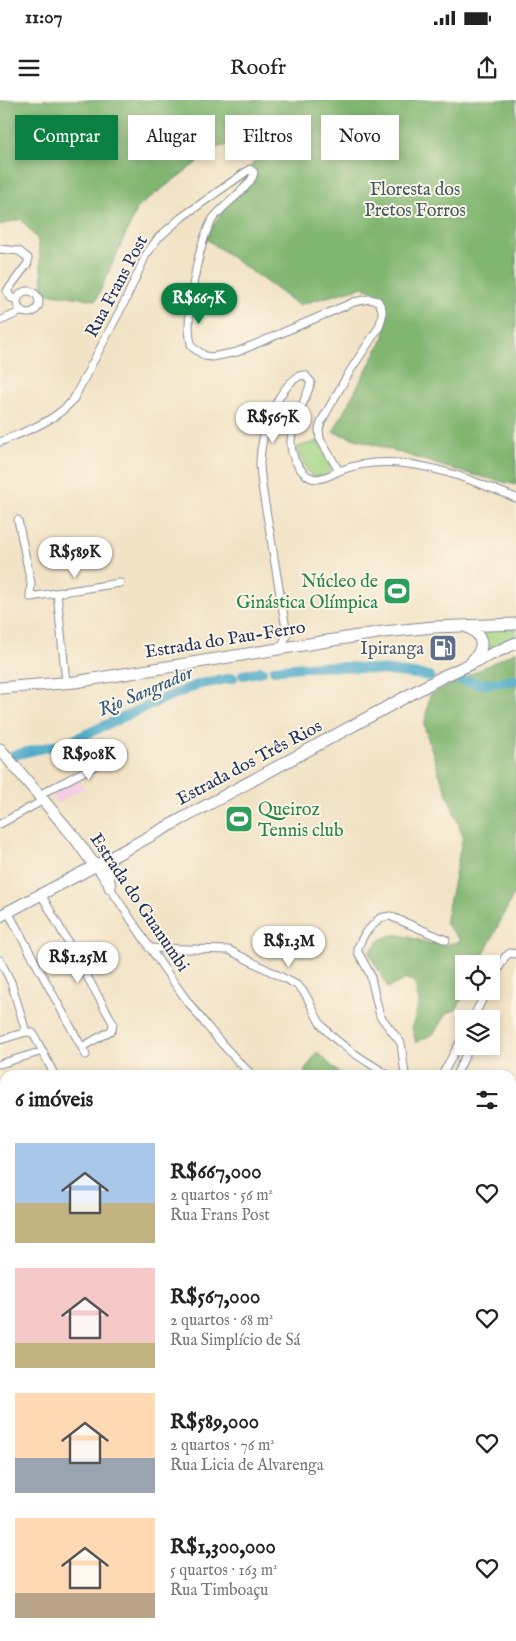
<!DOCTYPE html>
<html lang="pt">
<head>
<meta charset="utf-8">
<style>
	body { margin:0; font-family:"IM FELL English",serif; background:#f2f2f2; color:#222; height:100vh; display:flex; flex-direction:column; font-size:19px; white-space:nowrap }
	* { box-sizing:border-box; margin:0 }
	p { font-size:16px; color:#767676 }
	.icon { flex:none; width:28px; height:28px; fill:none; stroke:currentColor; stroke-width:2; stroke-linecap:round; stroke-linejoin:round }
	.map { position:relative; flex:1; overflow:hidden }
	.sheet { position:absolute; left:0px; top:970px; width:516px; height:571px; display:flex; flex-direction:column; background:#fff; border-radius:15px 15px 0 0; box-shadow:0 2px 8px #0003 }
	.sheet>* { flex:none }
	.hud { position:absolute; left:15px; top:15px; width:486px; height:45px; display:flex; gap:10px }
	.buttons { position:absolute; left:455px; top:855px; display:grid; gap:10px }
	.buttons a { display:grid; place-items:center; width:45px; height:45px; border-radius:0px; background:#fff; box-shadow:0 2px 8px #0003; font-size:25px }
	.price { position:absolute; translate:-50% -42px; padding:0 11px; border-radius:18px; background:#fff; color:#222; font-size:16px; line-height:32px; filter:drop-shadow(0 1px 2px #0008) }
	.price::after { content:''; position:absolute; left:50%; top:30px; width:15px; height:11px; margin-left:-8px; background:inherit; clip-path:polygon(0 0,100% 0,50% 100%) }
	.price.on { background:#0b8043; color:#fff }
	ul { padding:0; list-style:none }
	li { display:flex; align-items:center; gap:15px; height:125px; padding:0 15px }
	li span { display:grid; place-items:center; flex:none; width:140px; height:100px; border-radius:0px; color:#555 }
	li>.icon { margin-inline-start:auto }
	span .icon { width:60px; height:60px; fill:#fffc; stroke-width:1 }
	li b { font-size:21px }
	h2 { display:flex; justify-content:space-between; align-items:center; height:60px; padding:0 15px; font-size:21px }
	.pill { padding:0 18px; border-radius:0px; background:#fff; box-shadow:0 2px 8px #0003; font-size:18px; line-height:45px }
	.pill.on { background:#0b8043; color:#fff }
	.status { display:flex; justify-content:space-between; align-items:center; height:35px; padding:0 25px; background:#fff; direction:ltr }
	.status svg { height:14px; fill:currentColor }
	header { display:flex; justify-content:space-between; align-items:center; height:65px; padding:0 15px; background:#fff; font-size:22px; font-weight:600 }
	.map>svg:first-child { display:block }
	.built { fill:#f2cfe2 }
	.green { fill:#a2d483; stroke:#5e8270 }
	.forest { fill:#81b671; stroke:#4e7268 }
	.lines { fill:none; stroke-linecap:round; stroke-linejoin:round }
	.river { stroke:#49a8c8; stroke-width:10 }
	.minor-casing { stroke:#868992; stroke-width:9 }
	.primary-casing { stroke:#868992; stroke-width:13 }
	.minor { stroke:#fff; stroke-width:7 }
	.primary { stroke:#fff; stroke-width:11 }
	.labels { text-anchor:middle; stroke-width:4; stroke-linejoin:round; paint-order:stroke }
	.park-label { font-size:18px; fill:#3d5867; stroke:#fcf5e5 }
	.street-label { font-size:18px; fill:#1b2f5e; stroke:#fcf5e5 }
	.leisure-label { font-size:18px; fill:#27864d; stroke:#fcf5e5; text-anchor:end }
	.service-label { font-size:18px; fill:#4e5e75; stroke:#fcf5e5; text-anchor:end }
	.water-label { font-size:19px; font-style:italic; fill:#2b5983; stroke:#fcf5e5 }
</style>
</head>
<body>
<div class="status"><b>11:07</b><svg viewBox="0 0 49 12"><path d="M0 12V9h3v3zM5 12V6h3v6zM10 12V3h3v9zM15 12V0h3v12zM26 1h20v11H26zM47 4h2v5h-2z"/></svg></div>
<header><svg class="icon" aria-label="menu" viewBox="0 0 24 24"><path d="M4 6h16M4 12h16M4 18h16"/></svg>Roofr<svg class="icon" aria-label="share" viewBox="0 0 24 24"><path d="M12 15V3M7 8l5-5 5 5M5 13v7h14v-7"/></svg></header>
<div class="map">
<svg width="516" height="1541" viewBox="0 0 516 1541">
	<rect width="100%" height="100%" fill="#fcf5e5"/>
	<filter id="ink" filterUnits="userSpaceOnUse"><feTurbulence type="fractalNoise" baseFrequency=".02" numOctaves="2"/><feDisplacementMap in="SourceGraphic" scale="10" xChannelSelector="R" yChannelSelector="G"/><feConvolveMatrix kernelMatrix="1 2 1 2 8 2 1 2 1" color-interpolation-filters="sRGB"/></filter>
	<filter id="wash" filterUnits="userSpaceOnUse"><feTurbulence type="fractalNoise" baseFrequency=".0096" numOctaves="4" result="noise"/><feDisplacementMap in="SourceGraphic" scale="20" xChannelSelector="R" yChannelSelector="G"/><feGaussianBlur stdDeviation="1.12" result="paint"/><feColorMatrix in="noise" values="0 0 0 0 0 0 0 0 0 0 0 0 0 0 0 0 0 1.4 0 .05"/><feComposite in="paint" operator="in"/></filter>
	<g filter="url(#wash)">
		<rect width="100%" height="100%" fill="#f2e3c6"/>
		<path class="built" d="M76 676 84 688 57 703 49 691Z"/>
		<path class="green" d="M318 341 327 355 331 372 327 376H311L297 351 298 347Z
			M516 526V536L482 552 484 539 482 530Z
			M240 706 251 726 237 731 226 713Z
			M157 1536H291L298 1541H158Z"/>
		<path class="forest" d="M0 0H516V385L462 372 333 332 384 237 387 207 383 197 375 191 363 187 298 205 205 138 273 32 216 48 138 107 96 200 44 193 38 140 21 119 0 125Z
			M516 551V790L479 864H464V891H466L456 910 447 913 434 933 416 943 412 927 419 902 414 881 406 879 388 888 369 853C391 819 412 843 442 845 448 845 456 842 461 841L445 823 463 736 439 673 424 626 430 595Z
			M317 952 338 972 342 975H307L304 972Z
			M511 1008H516V1052L511 1053Z
			M511 1284 513 1288H516V1360L511 1361Z
			M516 1447V1541H328L329 1536H511V1450Z"/>
		<g class="lines">
			<path class="river" d="M274 570C331 562 374 569 430 576
				M243 575 262 571
				M460 580 483 584 516 580
				M14 655 69 642 165 598 200 584 233 578"/>
		</g>
	</g>
	<g filter="url(#ink)">
		<g class="lines">
			<defs>
				<path id="minor" d="M0 149 19 151 28 158V163L7 191 11 198 18 199
					M17 202a11 11 0 1 1 22 0a11 11 0 1 1-22 0Z
					M0 221 22 211
					M0 342C26 331 54 322 73 300L125 201 146 155 158 138 182 117 250 69 254 72C254 85 220 107 212 120 198 144 183 222 192 247L205 256 212 257 237 252 354 202 369 199 378 201 382 209V217L379 227 350 271 322 320 319 329 320 339 339 371C396 348 462 376 516 398
					M18 420 31 483 30 497 120 483
					M57 493 66 582
					M281 548 287 534C281 500 275 466 270 432 266 410 261 387 260 364 260 337 275 291 299 276L305 275 311 282C302 313 275 343 304 373 315 384 327 377 339 371
					M39 695 123 651
					M0 724 44 700
					M95 766C145 838 188 914 252 975
					M41 794 113 923 112 930 82 947
					M8 812 86 955
					M149 848 229 850 297 885C311 896 312 915 324 928 341 947 366 961 388 975
					M0 860 11 882 26 932
					M491 882 505 857 510 853 516 854
					M472 919 487 891
					M0 940 26 932 33 933 53 972
					M0 964 43 951
					M405 975 401 943 380 916 370 874 358 852V847L365 833 380 818 390 816 446 840
					M442 975 464 935
					M456 975 470 946
					M511 1001 516 1000
					M0 1048 5 1051
					M511 1131 516 1130
					M0 1228H5
					M0 1365 5 1390
					M511 1387H516
					M511 1445H515
					M0 1446 5 1444
					M0 1512 5 1511
					M155 1536 156 1541
					M296 1536 303 1541"/>
				<path id="primary" d="M465 526C482 533 487 546 473 560
					M0 588 75 582 383 532 434 527 516 524
					M0 649 75 738 95 766
					M110 787 107 771 110 758
					M0 816 110 758 444 576 516 543"/>
			</defs>
			<use href="#minor" class="minor-casing"/>
			<use href="#primary" class="primary-casing"/>
			<use href="#minor" class="minor"/>
			<use href="#primary" class="primary"/>
		</g>
	</g>
	<defs>
		<symbol id="stadium-square" viewBox="-11 -11 22 22"><rect x="-9" y="-9" width="18" height="18" rx="4" fill="#2e9e5b" stroke="#fcf5e5"/><path d="M0-5a6.5 5 0 1 0 0 10a6.5 5 0 1 0 0-10ZM-3.5-1.8h7v3.6h-7Z" fill="#fff"/></symbol>
		<symbol id="fuel-square" viewBox="-11 -11 22 22"><rect x="-9" y="-9" width="18" height="18" rx="4" fill="#5c6f8a" stroke="#fcf5e5"/><path d="M-5.5-6h7V0h2V4h1.3V-2.5L3-4.5l.8-.8L6-3V5H2.5V1h-1V6h-7ZM-4.2-4.7v3.2H.2V-4.7Z" fill="#fff"/></symbol>
	</defs>
	<g fill-rule="evenodd">
		<use href="#stadium-square" x="381" y="475" width="32" height="32"/>
		<use href="#fuel-square" x="427" y="532" width="32" height="32"/>
		<use href="#stadium-square" x="223" y="703" width="32" height="32"/>
	</g>
	<g class="labels">
		<g class="park-label">
			<text x="415" y="95">Floresta dos<tspan x="415" dy="21">Pretos Forros</tspan></text>
		</g>
		<g class="street-label">
			<text transform="translate(116 186) rotate(-62)" y="6">Rua Frans Post</text>
			<text transform="translate(225 539) rotate(-9)" y="6">Estrada do Pau-Ferro</text>
			<text transform="translate(249 662) rotate(-28)" y="6">Estrada dos Três Rios</text>
			<text transform="translate(140 802) rotate(56)" y="6">Estrada do Guanumbi</text>
		</g>
		<g class="leisure-label">
			<text x="378" y="487">Núcleo de<tspan x="378" dy="21">Ginástica Olímpica</tspan></text>
			<text x="258" y="715" text-anchor="start">Queiroz<tspan x="258" dy="21">Tennis club</tspan></text>
		</g>
		<g class="service-label">
			<text x="424" y="554">Ipiranga</text>
		</g>
		<g class="water-label">
			<text transform="translate(145 590) rotate(-23)" y="7">Rio Sangrador</text>
		</g>
	</g>
</svg>
<div class="buttons">
<a><svg class="icon" aria-label="locate" viewBox="0 0 24 24"><circle cx="12" cy="12" r="6"/><path d="M12 2v4M12 18v4M2 12h4M18 12h4"/></svg></a>
<a><svg class="icon" aria-label="layers" viewBox="0 0 24 24"><path d="M12 4l9 5-9 5-9-5zM3 14l9 5 9-5"/></svg></a>
</div>
<b class="price on" style="left:199px;top:225px">R$667K</b>
<b class="price" style="left:273px;top:344px">R$567K</b>
<b class="price" style="left:75px;top:479px">R$589K</b>
<b class="price" style="left:89px;top:681px">R$908K</b>
<b class="price" style="left:289px;top:868px">R$1.3M</b>
<b class="price" style="left:78px;top:884px">R$1.25M</b>
<div class="hud">
<a class="pill on">Comprar</a>
<a class="pill">Alugar</a>
<a class="pill">Filtros</a>
<a class="pill">Novo</a>
</div>
<section class="sheet">
<h2>6 imóveis<svg class="icon" aria-label="filters" viewBox="0 0 24 24"><path d="M4 7h16M4 17h16"/><circle cx="9" cy="7" r="2"/><circle cx="15" cy="17" r="2"/></svg></h2>
<ul>
<li><span style="background:linear-gradient(#a9c7e8 60%,#c2b280 0)"><svg class="icon" aria-label="home" viewBox="0 0 24 24"><path d="M3 11l9-7 9 7M6 9v11h12V9"/></svg></span><div><b>R$667,000</b><p>2 quartos · 56 m²</p><p>Rua Frans Post</p></div><svg class="icon" aria-label="heart" viewBox="0 0 24 24"><path d="M12 20l-8-8c-3-5 5-10 8-4 3-6 11-1 8 4z"/></svg></li>
<li><span style="background:linear-gradient(#f6c9c9 75%,#c2b280 0)"><svg class="icon" aria-label="home" viewBox="0 0 24 24"><path d="M3 11l9-7 9 7M6 9v11h12V9"/></svg></span><div><b>R$567,000</b><p>2 quartos · 68 m²</p><p>Rua Simplício de Sá</p></div><svg class="icon" aria-label="heart" viewBox="0 0 24 24"><path d="M12 20l-8-8c-3-5 5-10 8-4 3-6 11-1 8 4z"/></svg></li>
<li><span style="background:linear-gradient(#ffd9b3 65%,#9aa5b1 0)"><svg class="icon" aria-label="home" viewBox="0 0 24 24"><path d="M3 11l9-7 9 7M6 9v11h12V9"/></svg></span><div><b>R$589,000</b><p>2 quartos · 76 m²</p><p>Rua Licia de Alvarenga</p></div><svg class="icon" aria-label="heart" viewBox="0 0 24 24"><path d="M12 20l-8-8c-3-5 5-10 8-4 3-6 11-1 8 4z"/></svg></li>
<li><span style="background:linear-gradient(#ffd9b3 75%,#b9a48a 0)"><svg class="icon" aria-label="home" viewBox="0 0 24 24"><path d="M3 11l9-7 9 7M6 9v11h12V9"/></svg></span><div><b>R$1,300,000</b><p>5 quartos · 163 m²</p><p>Rua Timboaçu</p></div><svg class="icon" aria-label="heart" viewBox="0 0 24 24"><path d="M12 20l-8-8c-3-5 5-10 8-4 3-6 11-1 8 4z"/></svg></li>
</ul>
</section>
</div>
</body>
</html>
